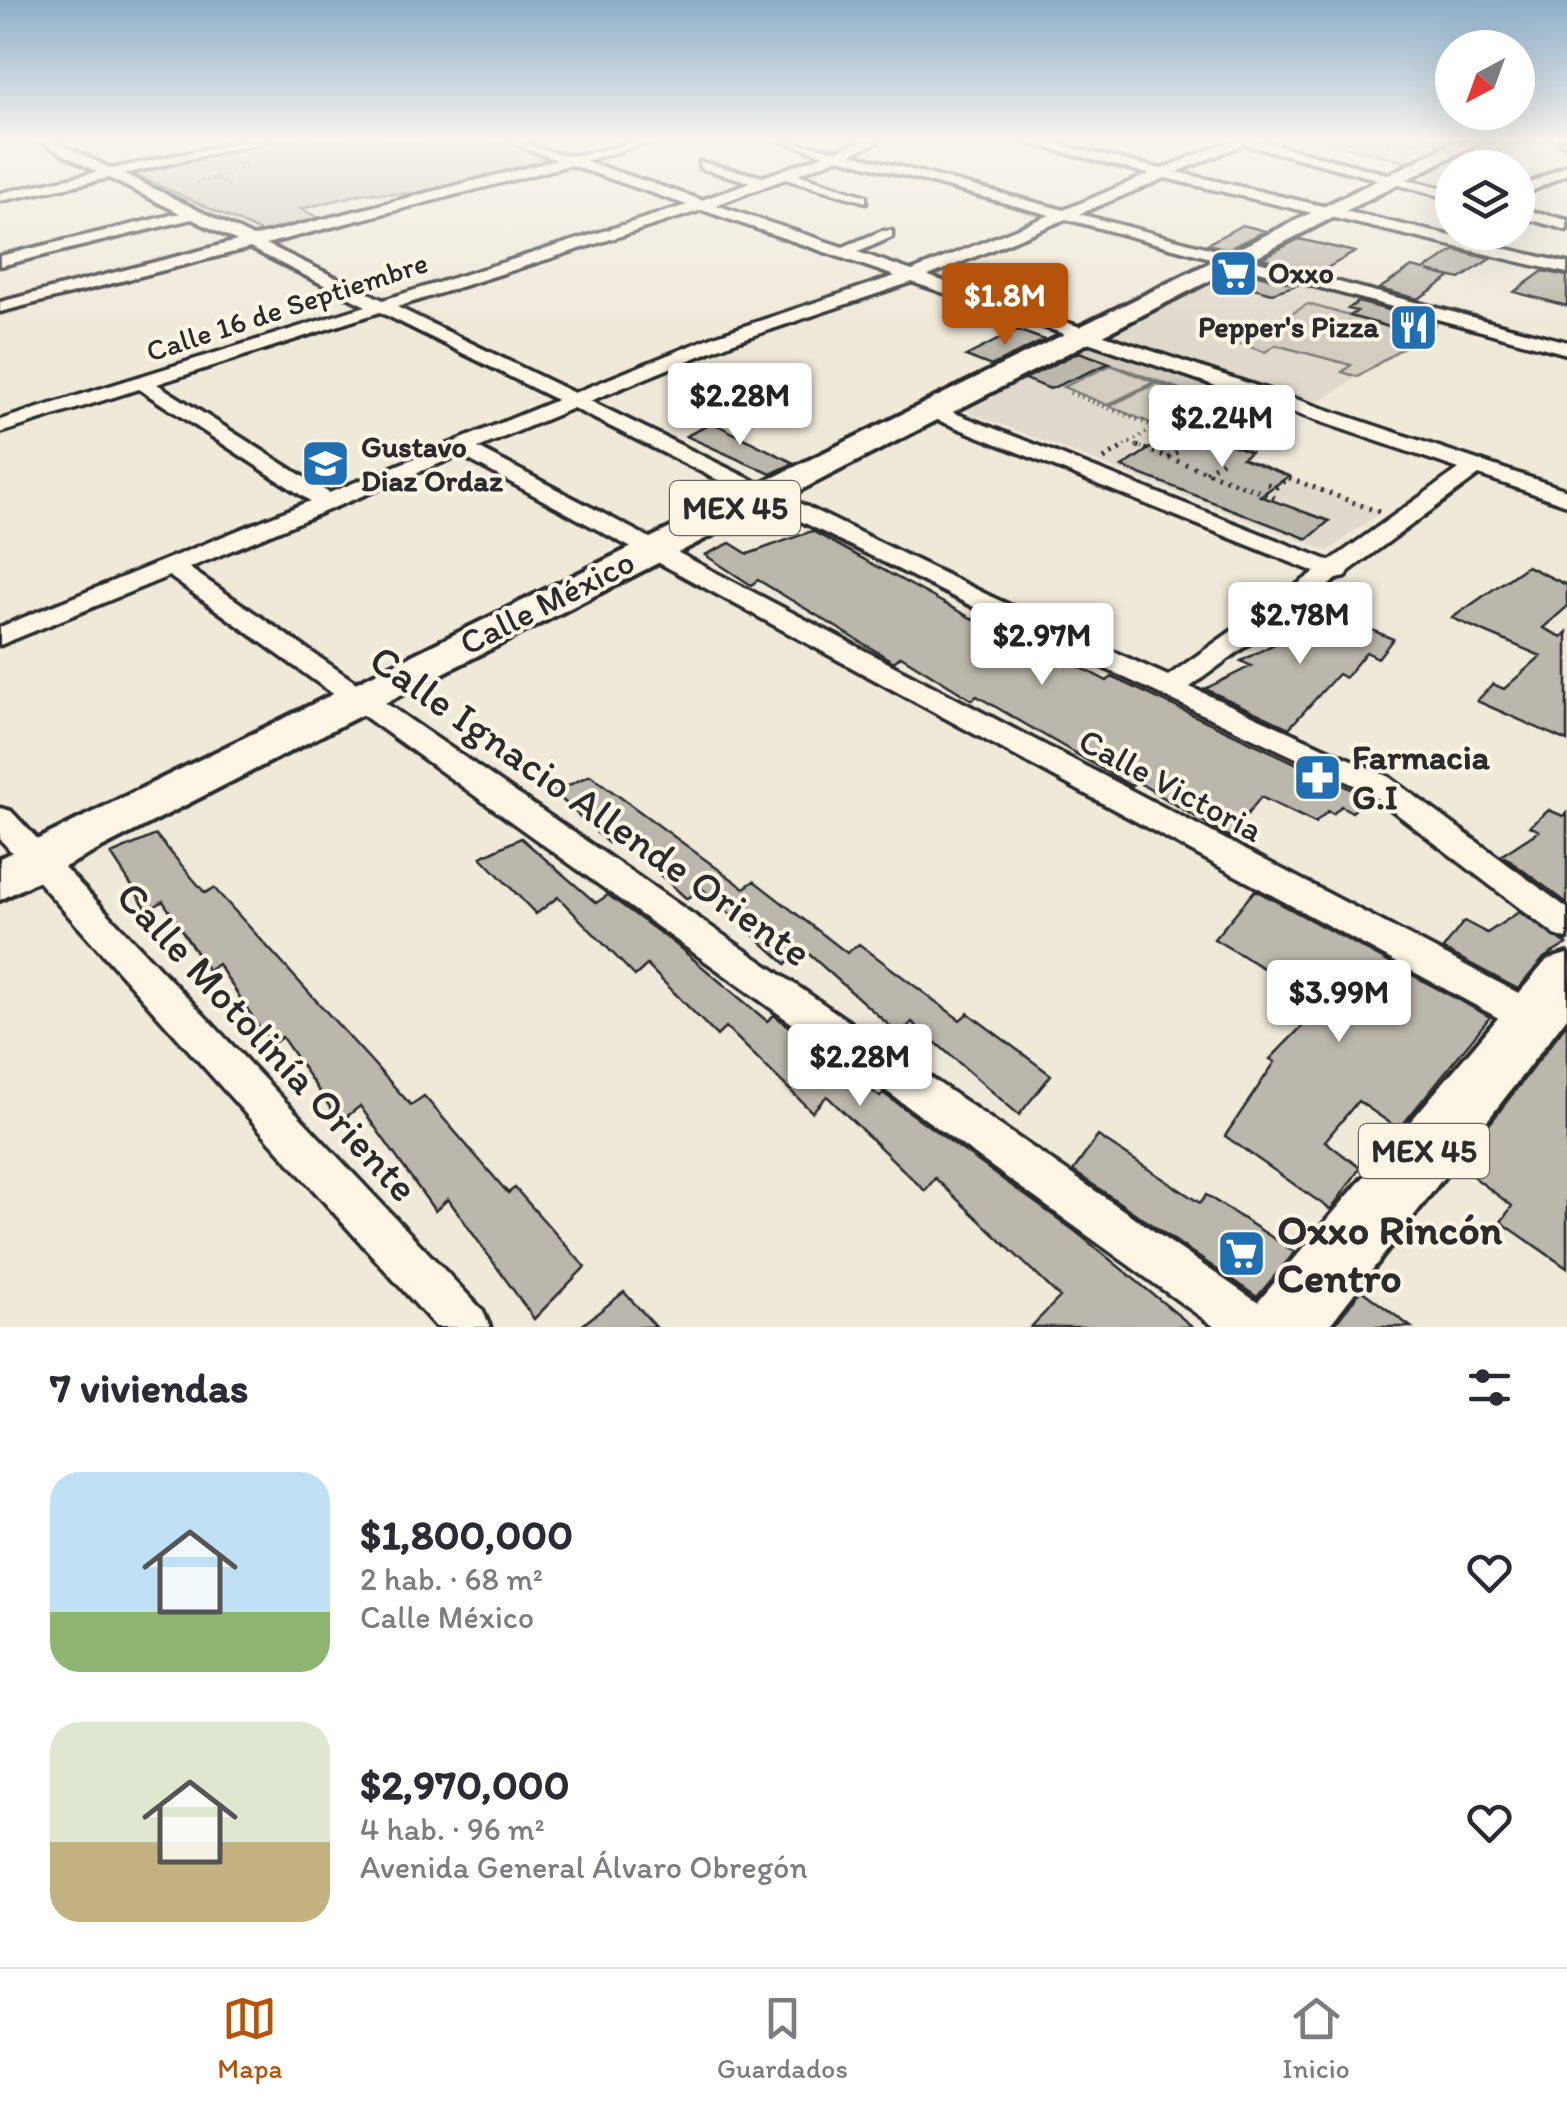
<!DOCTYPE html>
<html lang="es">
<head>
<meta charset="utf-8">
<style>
	body { margin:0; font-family:Itim,sans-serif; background:#f2f2f3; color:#2b2b33; height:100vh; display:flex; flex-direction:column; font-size:38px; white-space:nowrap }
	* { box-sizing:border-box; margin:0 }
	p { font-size:32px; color:#7c7c81 }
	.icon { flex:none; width:55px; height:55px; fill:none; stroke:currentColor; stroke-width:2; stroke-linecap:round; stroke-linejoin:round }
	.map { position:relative; height:1327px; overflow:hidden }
	.panel { display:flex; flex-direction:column; background:#fff; flex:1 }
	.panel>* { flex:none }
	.needle { width:65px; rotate:221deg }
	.buttons { position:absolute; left:1435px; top:30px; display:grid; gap:20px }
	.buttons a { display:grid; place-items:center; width:100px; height:100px; border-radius:50%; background:#fff; box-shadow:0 10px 40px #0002; font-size:50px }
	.price { position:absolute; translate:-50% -85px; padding:0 22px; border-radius:10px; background:#fff; color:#222; font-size:32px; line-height:65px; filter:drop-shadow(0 2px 5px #0008) }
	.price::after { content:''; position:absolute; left:50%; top:60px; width:30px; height:22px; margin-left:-15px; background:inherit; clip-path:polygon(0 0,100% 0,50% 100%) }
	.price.active { background:#b45309; color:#fff }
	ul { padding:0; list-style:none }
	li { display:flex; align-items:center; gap:30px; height:250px; padding:0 50px }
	li span { display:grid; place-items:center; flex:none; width:280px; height:200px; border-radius:30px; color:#555 }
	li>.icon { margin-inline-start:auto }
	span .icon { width:120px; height:120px; fill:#fffc; stroke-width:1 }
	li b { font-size:42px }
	h2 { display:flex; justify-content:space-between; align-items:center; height:120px; padding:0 50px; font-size:42px }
	.menu { display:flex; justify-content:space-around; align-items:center; height:140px; border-top:2px solid #e1e1e2; background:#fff; font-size:28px; color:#7c7c81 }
	.menu a { display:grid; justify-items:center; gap:5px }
	.menu .active { color:#b45309 }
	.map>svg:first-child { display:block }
	.built { fill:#e0dacc }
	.green { fill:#d2cdc0; stroke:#7e7c76; stroke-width:2.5 }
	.building { fill:#bcb7ac; stroke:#2b2b2b; stroke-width:2.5 }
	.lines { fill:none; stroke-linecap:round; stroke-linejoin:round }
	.street-casing { stroke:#2b2b2b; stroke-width:7 }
	.primary-casing { stroke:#2b2b2b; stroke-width:8 }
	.path-far2 { stroke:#2b2b2b; stroke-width:2.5; stroke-dasharray:1 4; stroke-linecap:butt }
	.path-far1 { stroke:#2b2b2b; stroke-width:4; stroke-dasharray:1 5; stroke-linecap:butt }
	.path { stroke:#2b2b2b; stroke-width:5; stroke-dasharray:2.5 6; stroke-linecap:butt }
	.street { fill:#fcf5e5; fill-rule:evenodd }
	.primary { fill:#fcf5e5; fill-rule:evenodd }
	.labels { text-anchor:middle; stroke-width:8; stroke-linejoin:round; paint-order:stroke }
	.far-poi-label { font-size:30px; font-weight:bold; fill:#2b2b2b; stroke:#fcf5e5; text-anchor:start }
	.far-street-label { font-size:30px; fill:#2b2b2b; stroke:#fcf5e5 }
	.shield { fill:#fcf5e5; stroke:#6a6863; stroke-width:2.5 }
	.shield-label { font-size:32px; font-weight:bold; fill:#2b2b2b }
	.street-label { font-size:35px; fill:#2b2b2b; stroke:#fcf5e5 }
	.poi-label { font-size:35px; font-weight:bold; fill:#2b2b2b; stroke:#fcf5e5; text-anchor:start }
	.near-street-label { font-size:42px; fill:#2b2b2b; stroke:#fcf5e5 }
	.near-poi-label { font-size:42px; font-weight:bold; fill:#2b2b2b; stroke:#fcf5e5; text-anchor:start }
</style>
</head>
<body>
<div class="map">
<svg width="1567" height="1327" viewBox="0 0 1567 1327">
	<rect width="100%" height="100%" fill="#efe9da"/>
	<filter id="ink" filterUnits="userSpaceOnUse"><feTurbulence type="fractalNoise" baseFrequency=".01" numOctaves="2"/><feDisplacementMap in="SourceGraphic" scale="20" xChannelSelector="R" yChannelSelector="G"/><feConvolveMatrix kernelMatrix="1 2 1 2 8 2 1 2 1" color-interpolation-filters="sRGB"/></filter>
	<g filter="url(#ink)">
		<path class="built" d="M1213 277 1271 294 1294 280 1372 301 1350 316 1308 304 1277 324 1388 357 1318 403 1105 331Z
			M1086 343 1222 390 1166 419 1211 447 1382 511 1328 551 956 407 1019 377 1050 389 1108 363 1073 350Z"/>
		<path class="green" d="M273 141H500L556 160 419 194 365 193 301 209 321 219 265 234 130 172Z
			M1326 141H1455L1410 163Z
			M1308 304 1420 336 1358 377 1342 372 1351 365 1276 345 1265 352 1241 344Z
			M1086 343 1222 390 1206 399 1073 350Z
			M1111 365 1154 382 1107 405 1063 387Z
			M1157 383 1203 400 1155 425 1109 406Z"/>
		<path class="building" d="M1242 225 1266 231 1228 249 1207 244Z
			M1299 239 1355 252 1318 273 1262 258Z
			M1455 250 1490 259 1460 279 1427 271 1451 277 1418 299 1379 289 1412 267 1424 270Z
			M1239 270 1297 285 1272 293 1221 279Z
			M1543 271 1567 276V306L1514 292Z
			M1358 302 1435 322 1430 338 1350 316 1357 311 1348 309Z
			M1017 330 1045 340 991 366 966 356Z
			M1079 352 1110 363 1050 389 1025 379Z
			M1215 405 1266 423 1232 445 1251 452 1242 458 1289 476 1260 496 1329 521 1308 539 1122 467Z
			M713 423 794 463 771 474 686 436Z
			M812 531 1026 648 1034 643 1107 681 1112 677 1370 798 1352 812 1341 806 1333 814 1328 811 1315 823 1261 797 1229 837 1136 781 1131 786 977 696 972 700 901 656 894 662 758 580 751 585 705 555 730 543 748 554Z
			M1527 566 1567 585V607L1543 628 1562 637 1567 632V741L1477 701 1493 684 1504 689 1541 656 1452 618Z
			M1328 611 1393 639 1378 658 1366 652 1345 678 1338 674 1289 728 1205 689 1251 666 1241 661 1276 643 1270 640Z
			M590 775 744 888 754 881 847 953 859 944 960 1020 968 1013 1051 1075 1019 1115 912 1022 900 1035 802 948 786 964 701 888 687 899 617 836 608 843 554 792Z
			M1549 810 1563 816 1567 813V903L1502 855 1539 831 1530 826Z
			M156 835 205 893 214 888 411 1105 424 1096 508 1193 515 1188 585 1267 534 1319 448 1199 435 1211 360 1106 340 1122 282 1037 271 1045 218 964 208 971 163 901 148 911 111 854Z
			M521 838 596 903 608 895 674 943 767 1021 774 1015 880 1097 883 1093 1075 1231 1193 1327H1031L1060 1297 935 1178 925 1191 827 1096 812 1112 726 1027 717 1036 647 965 635 976 558 897 536 914 481 857Z
			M1255 890 1490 1017 1399 1129 1358 1101 1325 1141 1360 1168 1331 1210 1225 1136 1275 1062 1270 1059 1324 1004 1214 939Z
			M1519 912 1567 944 1544 958 1518 989 1443 949 1464 921 1487 933Z
			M1567 1023V1268L1501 1222 1512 1206 1458 1165Z
			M1098 1136 1200 1203 1206 1195 1295 1252 1257 1297 1073 1171Z
			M1361 1290 1411 1327H1333Z
			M624 1292 656 1327H580Z"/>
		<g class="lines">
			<defs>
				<path id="street" d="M39 141H54L112 169 244 141H267L124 174 253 237 557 160 507 141C530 141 555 158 576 155 603 152 627 141 654 141L585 161 702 200 750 182 700 168V162L763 177 824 155 782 141 837 150 862 141H879L851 154 1064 210 1149 174 1020 141H1041L1162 169 1230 141H1261L1452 191V199L1244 144 1177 172 1567 263V273L1165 178 1079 214 1567 342V354L1066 219 928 276 1567 490V505L1479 475 1349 571 1346 577 1337 579 1190 687 1389 777 1567 908V939L1555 935 1367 791 978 609 573 408 478 448 1545 1007 1551 1018 1545 1029 1532 1033 1519 1029 460 455 189 568 1270 1311 1277 1327H1215L169 576 0 645V627L310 501 139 389 0 433V420L366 306 250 248 0 312V302L237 241 192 219 0 266V256L180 213 109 178 0 201V193L97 172ZM839 158 1050 215 912 271 858 252 892 237V231H882L843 247 716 205 785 179 866 202V196L798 174ZM570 165 687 205 383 300 266 244ZM702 210 895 276 717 335 574 393 397 307ZM912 282 1459 469 1330 561 937 406H923V414L1315 572 1168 676 996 599 590 401 731 343ZM380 312 557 400 329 493 157 384Z
					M1560 141H1567V145L1561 144Z
					M1567 165V174L1518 198V189Z
					M1518 208 1567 220V230L1518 216Z
					M0 808 11 811 483 1311 490 1327H436L0 839Z"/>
				<path id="primary" d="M1457 141H1482L0 900V858Z
					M1567 954V1017L1328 1327H1247L1258 1302 1547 960Z"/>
			</defs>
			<use href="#street" class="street-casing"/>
			<use href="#primary" class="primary-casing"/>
			<path class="path-far2" d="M1395 141 1388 144 1405 147
				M235 163 245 167 237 173
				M214 179 230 186
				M197 183 234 172"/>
			<path class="path-far1" d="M1070 393 1155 427 1121 448
				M1130 443 1143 448"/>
			<path class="path" d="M1137 446 1279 499
				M1168 458 1179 451
				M1104 459 1125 446
				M1206 472 1222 461
				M1267 484 1277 487 1289 478 1379 512"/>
			<use href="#street" class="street"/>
			<use href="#primary" class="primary"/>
		</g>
	</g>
	<linearGradient id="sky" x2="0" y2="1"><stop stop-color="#8dadc8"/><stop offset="0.43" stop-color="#f8f5ee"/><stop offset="1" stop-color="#f8f5ee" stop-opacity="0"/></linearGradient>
	<rect width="1567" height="326" fill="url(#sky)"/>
	<defs>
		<symbol id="supermarket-square" viewBox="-11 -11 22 22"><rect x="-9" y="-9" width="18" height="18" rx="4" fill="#1f6fb2" stroke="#fcf5e5"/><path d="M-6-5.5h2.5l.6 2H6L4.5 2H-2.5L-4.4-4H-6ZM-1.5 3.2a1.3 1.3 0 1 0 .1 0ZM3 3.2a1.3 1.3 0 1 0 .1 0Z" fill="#fff"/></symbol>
		<symbol id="restaurant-square" viewBox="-11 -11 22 22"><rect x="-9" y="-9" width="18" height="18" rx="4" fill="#1f6fb2" stroke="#fcf5e5"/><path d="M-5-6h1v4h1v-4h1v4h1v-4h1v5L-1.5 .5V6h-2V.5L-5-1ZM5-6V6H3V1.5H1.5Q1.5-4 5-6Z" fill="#fff"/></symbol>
		<symbol id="school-square" viewBox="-11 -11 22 22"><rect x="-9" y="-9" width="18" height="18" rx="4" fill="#1f6fb2" stroke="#fcf5e5"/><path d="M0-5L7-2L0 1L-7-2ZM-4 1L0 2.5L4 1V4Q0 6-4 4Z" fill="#fff"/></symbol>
		<symbol id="pharmacy-square" viewBox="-11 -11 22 22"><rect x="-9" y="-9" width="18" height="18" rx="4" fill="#1f6fb2" stroke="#fcf5e5"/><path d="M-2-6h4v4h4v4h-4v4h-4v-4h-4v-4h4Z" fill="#fff"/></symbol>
	</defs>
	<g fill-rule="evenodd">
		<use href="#supermarket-square" x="1206" y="246" width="55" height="55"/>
		<use href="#restaurant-square" x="1386" y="300" width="55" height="55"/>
		<use href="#school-square" x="298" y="436" width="55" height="55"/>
		<use href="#pharmacy-square" x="1290" y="750" width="55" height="55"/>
		<use href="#supermarket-square" x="1214" y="1226" width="55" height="55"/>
	</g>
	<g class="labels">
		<g class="far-poi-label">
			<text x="1268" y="283">Oxxo</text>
			<text x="1379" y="337" text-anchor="end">Pepper's Pizza</text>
			<text x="361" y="457">Gustavo<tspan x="361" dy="34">Diaz Ordaz</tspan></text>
		</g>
		<g class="far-street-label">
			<text transform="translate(287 307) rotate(-18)" y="10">Calle 16 de Septiembre</text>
		</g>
		<g class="shield">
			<rect x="670" y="481" width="130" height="54" rx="8"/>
			<rect x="1359" y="1124" width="130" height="54" rx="8"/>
		</g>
		<g class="shield-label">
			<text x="735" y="519">MEX 45</text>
			<text x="1424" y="1162">MEX 45</text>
		</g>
		<g class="street-label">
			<text transform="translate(547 602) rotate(-27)" y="12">Calle México</text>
			<text transform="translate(1171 785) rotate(28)" y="12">Calle Victoria</text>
		</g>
		<g class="poi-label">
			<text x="1352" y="769">Farmacia<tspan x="1352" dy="40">G.I</tspan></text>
		</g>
		<g class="near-street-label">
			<text transform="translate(591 805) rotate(35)" y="15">Calle Ignacio Allende Oriente</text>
			<text transform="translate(268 1041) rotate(47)" y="15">Calle Motolinía Oriente</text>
		</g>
		<g class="near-poi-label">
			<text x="1277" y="1244">Oxxo Rincón<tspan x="1277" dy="48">Centro</tspan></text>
		</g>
	</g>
</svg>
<div class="buttons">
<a><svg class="needle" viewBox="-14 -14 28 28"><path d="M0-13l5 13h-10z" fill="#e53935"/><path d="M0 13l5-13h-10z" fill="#7c7c81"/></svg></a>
<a><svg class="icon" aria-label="layers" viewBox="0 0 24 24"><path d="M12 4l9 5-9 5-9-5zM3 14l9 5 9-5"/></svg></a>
</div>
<b class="price active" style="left:1005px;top:348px">$1.8M</b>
<b class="price" style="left:740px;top:448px">$2.28M</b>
<b class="price" style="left:1222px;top:470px">$2.24M</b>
<b class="price" style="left:1300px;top:667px">$2.78M</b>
<b class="price" style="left:1042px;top:688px">$2.97M</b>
<b class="price" style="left:1339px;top:1045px">$3.99M</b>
<b class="price" style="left:860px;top:1109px">$2.28M</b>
</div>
<section class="panel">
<h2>7 viviendas<svg class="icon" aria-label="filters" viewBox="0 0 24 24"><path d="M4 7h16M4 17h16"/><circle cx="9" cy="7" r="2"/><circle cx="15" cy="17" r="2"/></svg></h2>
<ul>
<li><span style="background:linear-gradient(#bfe0f5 70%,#8fb573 0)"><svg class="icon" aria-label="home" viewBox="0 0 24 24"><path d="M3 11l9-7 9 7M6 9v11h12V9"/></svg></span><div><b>$1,800,000</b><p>2 hab. · 68 m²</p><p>Calle México</p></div><svg class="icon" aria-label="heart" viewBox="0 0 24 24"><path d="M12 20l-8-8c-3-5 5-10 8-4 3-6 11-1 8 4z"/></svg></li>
<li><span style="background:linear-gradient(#dfe7d0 60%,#c2b280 0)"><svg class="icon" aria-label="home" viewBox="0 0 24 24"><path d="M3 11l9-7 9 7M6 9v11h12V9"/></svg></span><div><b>$2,970,000</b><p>4 hab. · 96 m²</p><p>Avenida General Álvaro Obregón</p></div><svg class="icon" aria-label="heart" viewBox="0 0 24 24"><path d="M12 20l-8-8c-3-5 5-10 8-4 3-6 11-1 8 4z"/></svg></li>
</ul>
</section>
<nav class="menu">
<a class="active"><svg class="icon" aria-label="map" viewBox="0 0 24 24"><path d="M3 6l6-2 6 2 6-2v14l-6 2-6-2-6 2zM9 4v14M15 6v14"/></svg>Mapa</a>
<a><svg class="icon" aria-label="saved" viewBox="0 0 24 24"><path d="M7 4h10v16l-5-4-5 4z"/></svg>Guardados</a>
<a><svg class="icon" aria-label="home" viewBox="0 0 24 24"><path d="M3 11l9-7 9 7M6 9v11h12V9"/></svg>Inicio</a>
</nav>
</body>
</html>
